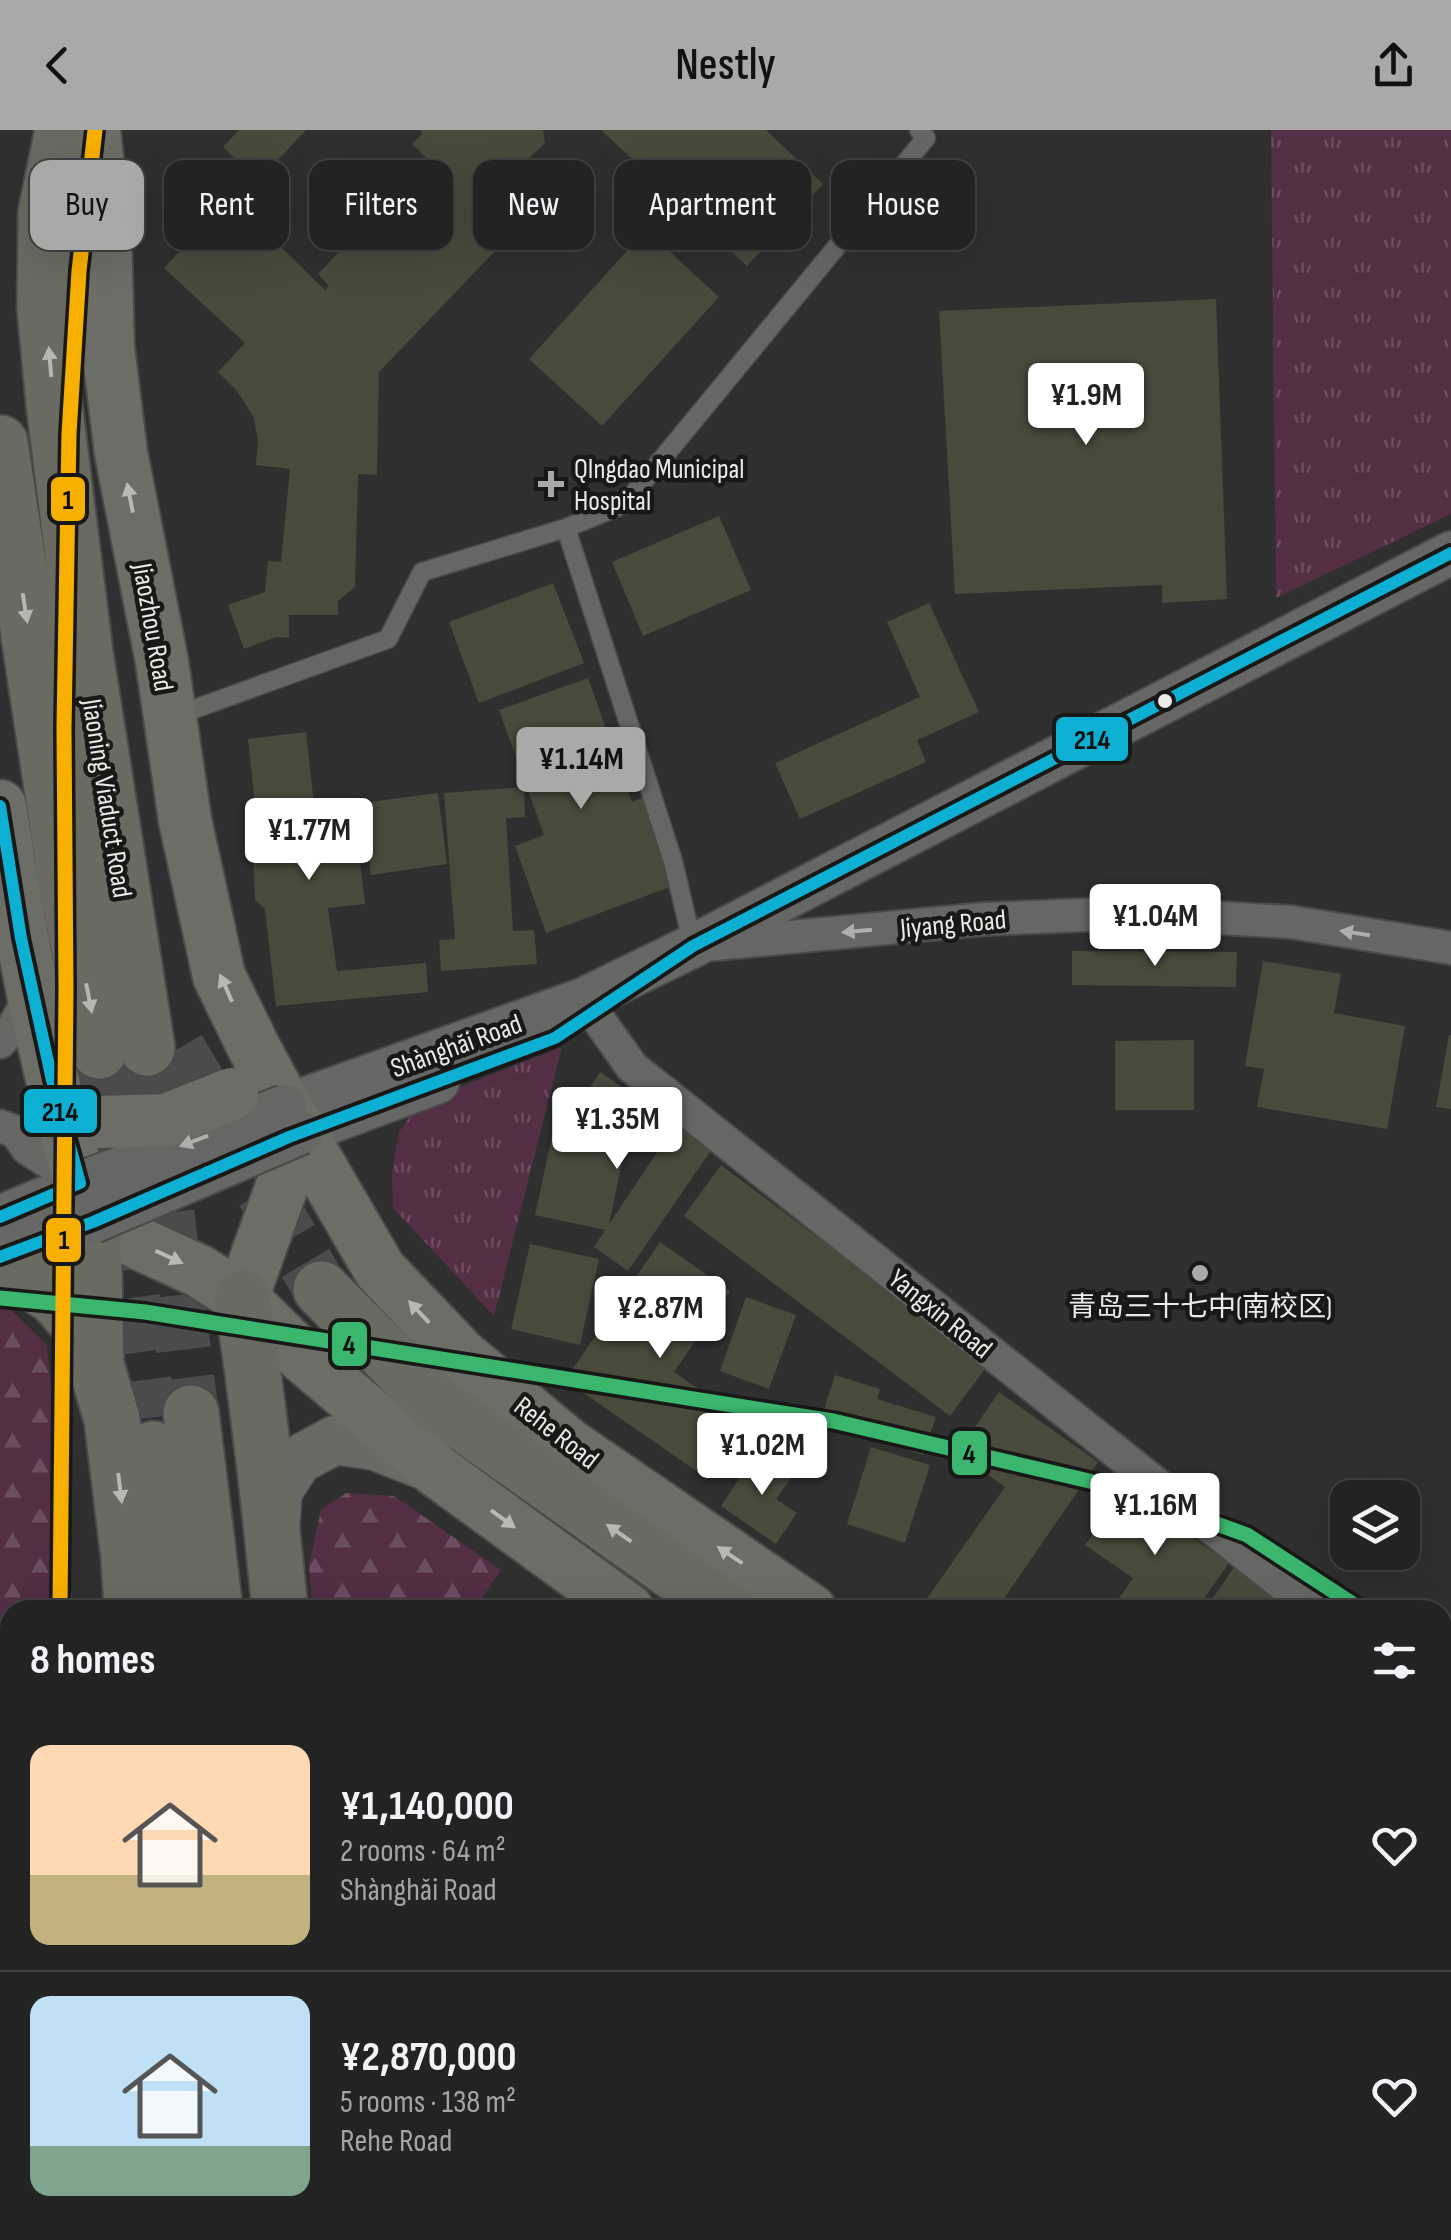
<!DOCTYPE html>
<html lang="en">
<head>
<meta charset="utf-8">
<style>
	body { margin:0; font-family:"Sofia Sans Condensed","Noto Sans SC",sans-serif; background:#2f2f30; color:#f1f3f6; height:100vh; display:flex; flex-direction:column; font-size:38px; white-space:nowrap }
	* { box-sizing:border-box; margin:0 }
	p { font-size:32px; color:#a3a4a6 }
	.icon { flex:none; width:55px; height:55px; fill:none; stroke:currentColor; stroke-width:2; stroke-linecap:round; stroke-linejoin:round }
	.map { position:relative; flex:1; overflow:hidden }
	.sheet { position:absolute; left:0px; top:1470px; width:1452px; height:640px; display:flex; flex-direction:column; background:#232323; border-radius:30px 30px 0 0; box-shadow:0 10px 40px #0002,0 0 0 2px #404041 }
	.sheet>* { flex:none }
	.hud { position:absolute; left:30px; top:30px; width:1392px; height:90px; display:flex; gap:20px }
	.controls { position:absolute; left:1330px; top:1350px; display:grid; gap:20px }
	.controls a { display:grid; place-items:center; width:90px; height:90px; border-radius:20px; background:#232323; box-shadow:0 10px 40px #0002,0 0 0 2px #404041; font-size:50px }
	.price { position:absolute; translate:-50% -85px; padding:0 22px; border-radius:10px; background:#fff; color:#222; font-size:32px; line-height:65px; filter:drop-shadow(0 2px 5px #0008) }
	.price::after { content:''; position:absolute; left:50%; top:60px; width:30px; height:22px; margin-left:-15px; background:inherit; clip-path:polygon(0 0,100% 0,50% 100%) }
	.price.selected { background:#a9a9a7; color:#111 }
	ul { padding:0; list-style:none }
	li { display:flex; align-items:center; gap:30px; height:250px; padding:0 30px }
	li+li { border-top:2px solid #404041 }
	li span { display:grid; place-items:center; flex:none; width:280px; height:200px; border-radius:20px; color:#555 }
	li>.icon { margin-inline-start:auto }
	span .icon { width:120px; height:120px; fill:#fffc; stroke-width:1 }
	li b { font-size:42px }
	h2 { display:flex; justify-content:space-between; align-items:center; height:120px; padding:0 30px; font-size:42px }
	.tag { padding:0 35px; border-radius:20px; background:#232323; box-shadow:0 10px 40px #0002,0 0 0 2px #404041; font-size:35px; line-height:90px }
	.tag.selected { background:#a9a9a7; color:#111 }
	header { display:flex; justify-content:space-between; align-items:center; height:130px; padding:0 30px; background:#a9a9a7; color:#111; font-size:45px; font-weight:600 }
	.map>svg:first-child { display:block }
	.forest { fill:url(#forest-firs) }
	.park { fill:url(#park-tufts) }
	.building { fill:#494a3c }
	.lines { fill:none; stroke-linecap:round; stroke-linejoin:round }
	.trunk-tunnel { stroke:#4b4b4b; stroke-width:55; stroke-dasharray:55 28; stroke-linecap:butt }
	.service-casing { stroke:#4a4a4a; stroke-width:21 }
	.minor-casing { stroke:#4a4a4a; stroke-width:36 }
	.tertiary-casing { stroke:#4a4a4a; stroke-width:46 }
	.secondary-casing { stroke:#4a4a4a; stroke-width:51 }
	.primary-casing { stroke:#4a4a4a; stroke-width:56 }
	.trunk-casing { stroke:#4a4a4a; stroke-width:59 }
	.service { stroke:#666665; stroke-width:18 }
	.minor { stroke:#666665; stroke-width:32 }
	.tertiary { stroke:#666665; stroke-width:42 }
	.secondary { stroke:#696966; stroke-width:48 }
	.primary { stroke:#6c6d66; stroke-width:52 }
	.trunk { stroke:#696a62; stroke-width:55 }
	.tertiary-bridge-casing { stroke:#4a4a4a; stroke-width:46; stroke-linecap:butt }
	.primary-bridge-casing { stroke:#4a4a4a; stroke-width:56; stroke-linecap:butt }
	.tertiary-bridge { stroke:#666665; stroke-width:42 }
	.primary-bridge { stroke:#6c6d66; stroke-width:52 }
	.bus-1-casing { stroke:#181817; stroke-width:20 }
	.bus-1 { stroke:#0dafd3; stroke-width:12 }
	.metro-1-casing { stroke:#181817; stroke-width:22 }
	.metro-2-casing { stroke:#181817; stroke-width:22 }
	.metro-1 { stroke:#3ab66e; stroke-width:15 }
	.metro-2 { stroke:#f7b000; stroke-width:15 }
	.oneway { fill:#b6b7b2 }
	.oneway2 { fill:#b8b8b4 }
	.oneway3 { fill:#afafad }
	.poi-dot { fill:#a9a9a7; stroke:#181817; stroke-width:4 }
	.bus-dot { fill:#eaeae8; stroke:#181817; stroke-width:4 }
	.labels { text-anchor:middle; stroke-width:9; stroke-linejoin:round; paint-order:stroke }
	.poi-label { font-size:28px; fill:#eaeae8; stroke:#181817; text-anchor:start }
	.street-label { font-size:28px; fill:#eaeae8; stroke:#181817 }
	.line-badge { stroke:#181817; stroke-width:4 }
	.pale-badge-label { font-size:28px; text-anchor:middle; font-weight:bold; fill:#111 }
</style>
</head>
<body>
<header><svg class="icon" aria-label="back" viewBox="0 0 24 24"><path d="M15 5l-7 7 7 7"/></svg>Nestly<svg class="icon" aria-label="share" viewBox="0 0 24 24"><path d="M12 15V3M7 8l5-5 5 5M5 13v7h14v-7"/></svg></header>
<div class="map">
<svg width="1451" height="2110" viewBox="0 0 1451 2110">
	<defs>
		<pattern id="forest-firs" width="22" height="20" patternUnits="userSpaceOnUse" patternTransform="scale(2.5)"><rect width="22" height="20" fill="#532e45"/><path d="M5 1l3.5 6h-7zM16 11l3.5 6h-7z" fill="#6c4c60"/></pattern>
		<pattern id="park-tufts" width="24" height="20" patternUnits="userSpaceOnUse" patternTransform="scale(2.5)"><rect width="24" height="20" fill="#532e45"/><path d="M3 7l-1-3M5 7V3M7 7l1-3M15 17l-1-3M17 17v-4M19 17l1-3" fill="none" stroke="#6c4c60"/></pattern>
	</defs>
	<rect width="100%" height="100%" fill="#2f2f2f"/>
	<path class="forest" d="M0 1176 9 1178 47 1215 73 1480H10V1563L0 1497Z
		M346 1363 394 1366 501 1440 474 1480H313L309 1435 321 1380Z
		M0 1728H10V1772L0 1763Z
		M10 1882V1978L0 1968V1896Z
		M10 1992V2100H133L134 2110H0V2006Z
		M357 2100H517V2110H357Z"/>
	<path class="park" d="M1271 0H1451V384L1276 468Z
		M562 917 494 1186 393 1078 392 1043 399 1002 420 973Z"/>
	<path class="building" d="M239 0H306L258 51 223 17Z
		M420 0H543L545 13 507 49 527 70 520 95 379 242 377 345 358 344 355 457 338 471V485H289V508L276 507 244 519 228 475 265 462 268 431 281 432 290 339 256 335 258 311 254 288 237 261 218 242 245 213 164 138 218 81 242 79 325 160 329 156 318 144 355 105 369 119 442 43 412 14 423 3Z
		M601 0H766L823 54 747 136Z
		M646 100 719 167 602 296 529 229Z
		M1216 169 1227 469 1162 473V455L955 464 939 181Z
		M719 386 751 460 643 506 612 432Z
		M553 453 584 533 479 573 449 492Z
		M929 473 979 582 917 610 926 632 800 689 775 633 920 567 887 492Z
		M588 548 632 672 646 666 678 754 546 803 515 716 544 705 499 580Z
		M306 602 316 693 355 689 365 774 328 778 337 841 426 833 428 862 276 876 265 779 255 770 253 718 259 712 248 609Z
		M524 657 525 687 506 688 513 801 534 800 537 834 441 841 439 810 455 809 444 663Z
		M438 663 447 734 371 745 362 673Z
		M1072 821 1237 822 1236 857 1072 855Z
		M1263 831 1341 844 1334 883 1405 896 1387 999 1257 977 1264 939 1245 936Z
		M1449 905H1451V979L1436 977Z
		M1194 910V980H1115V911Z
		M600 942 712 1019 628 1141 594 1117 605 1100 535 1085 557 984 629 999 609 1094 660 1018 584 966Z
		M721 1035 988 1235 950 1286 684 1086Z
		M660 1112 730 1161 674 1242 743 1290 705 1347 565 1250Z
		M530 1114 599 1129 580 1215 511 1199Z
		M746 1167 796 1185 769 1259 720 1241Z
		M835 1245 880 1259 877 1269 936 1287 923 1325 820 1292Z
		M999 1262 1098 1332 996 1480H919L1005 1357 957 1323Z
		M871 1317 930 1335 905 1413 847 1394Z
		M758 1320 794 1344 776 1369 797 1383 776 1414 721 1376Z
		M1124 1359 1229 1433 1196 1480H1111L1133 1448 1085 1415Z
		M1239 1430 1305 1480H1205Z
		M0 1599H2L10 1645V1666L0 1668Z
		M621 2100H646L641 2110Z
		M1029 2100H1166L1160 2110H1046Z
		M1220 2100H1315L1310 2110H1214Z
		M1375 2100H1395L1413 2110H1370Z"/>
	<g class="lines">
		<path class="trunk-tunnel" d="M147 918 191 1283
			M178 919 321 1159
			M99 921 149 1288"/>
		<defs>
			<path id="service" d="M566 398 625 374 926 8 919 0
				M175 586 388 509 422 442 566 398 673 731 693 816"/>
			<path id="minor" d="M704 815 985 789 1133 783 1291 792 1451 818
				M584 869 632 937 1315 1480
				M0 912 14 896 33 862
				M0 996 16 1002 27 1018 80 1053
				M1442 1574 1451 1580
				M0 1701H10
				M0 1788 10 1797
				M886 2100 905 2110"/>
			<path id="tertiary" d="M285 976 584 869 693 816 1451 423
				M301 1003 438 952
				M0 1087 80 1053
				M0 1127 93 1092"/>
			<path id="secondary" d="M275 1400 278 1361 298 1330 335 1310 375 1316 426 1336"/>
			<path id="primary" d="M94 0 105 101 108 217 121 323 162 532 185 690 219 846 253 916 285 976 380 1140 462 1226 569 1315 810 1480
				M0 676C22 817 48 957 93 1092L199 1141 242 1168 295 1220 437 1341 628 1480
				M242 1168 301 1003
				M1442 1963 1451 1968
				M1442 2012 1451 2016"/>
			<path id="trunk" d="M63 0 46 83 45 179 54 273 85 523 147 918
				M0 313 66 750 99 921
				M93 1092 96 1235 112 1289 129 1428 132 1480
				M0 1139 16 1141 55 1167 82 1198 93 1229
				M321 1159 435 1273 727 1480
				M242 1168C258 1272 270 1376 280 1480
				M191 1283 215 1480
				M153 1319 173 1480
				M174 2100V2110
				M223 2100V2110
				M271 2100V2110
				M328 2100V2110"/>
		</defs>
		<use href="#service" class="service-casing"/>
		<use href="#minor" class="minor-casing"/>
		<use href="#tertiary" class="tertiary-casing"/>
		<use href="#secondary" class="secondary-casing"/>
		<use href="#primary" class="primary-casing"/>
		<use href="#trunk" class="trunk-casing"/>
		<use href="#service" class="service"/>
		<use href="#minor" class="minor"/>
		<use href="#tertiary" class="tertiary"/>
		<use href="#secondary" class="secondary"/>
		<use href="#primary" class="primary"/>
		<use href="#trunk" class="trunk"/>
		<defs>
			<path id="tertiary-bridge" d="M80 1053 285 976
				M93 1092 301 1003"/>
			<path id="primary-bridge" d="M100 992 166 990 232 964"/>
		</defs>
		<use href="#tertiary-bridge" class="tertiary-bridge-casing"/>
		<use href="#primary-bridge" class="primary-bridge-casing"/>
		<use href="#tertiary-bridge" class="tertiary-bridge"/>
		<use href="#primary-bridge" class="primary-bridge"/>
		<defs>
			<path id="bus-1" d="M0 676 21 808 52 950 80 1053 0 1087
				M0 1127 93 1092 289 1007 555 908 693 816 1451 423"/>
		</defs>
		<use href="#bus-1" class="bus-1-casing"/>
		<use href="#bus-1" class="bus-1"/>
		<defs>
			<path id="metro-1" d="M0 1168 145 1182 833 1291 1115 1357 1247 1405 1362 1480"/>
			<path id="metro-2" d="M60 1480 66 859 64 598 69 304 79 141 95 0"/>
		</defs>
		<use href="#metro-1" class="metro-1-casing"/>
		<use href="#metro-2" class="metro-2-casing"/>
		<use href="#metro-1" class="metro-1"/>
		<use href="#metro-2" class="metro-2"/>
	</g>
	<defs><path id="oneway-solid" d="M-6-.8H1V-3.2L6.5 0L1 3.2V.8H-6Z" transform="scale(2.5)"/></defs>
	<g class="oneway">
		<use href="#oneway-solid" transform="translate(50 232) rotate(-95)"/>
		<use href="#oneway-solid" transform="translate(25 478) rotate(81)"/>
		<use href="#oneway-solid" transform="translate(89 868) rotate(79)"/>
		<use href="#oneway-solid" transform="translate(120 1358) rotate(83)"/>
		<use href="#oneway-solid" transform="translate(619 1403) rotate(-145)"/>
	</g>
	<g class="oneway2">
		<use href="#oneway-solid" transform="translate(130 368) rotate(-101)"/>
		<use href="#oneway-solid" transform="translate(226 858) rotate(-114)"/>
		<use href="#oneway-solid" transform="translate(169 1127) rotate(25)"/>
		<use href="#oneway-solid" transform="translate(419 1182) rotate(-133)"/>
		<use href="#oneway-solid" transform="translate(503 1389) rotate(36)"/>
		<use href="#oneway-solid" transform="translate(730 1425) rotate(-146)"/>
	</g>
	<g class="oneway3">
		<use href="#oneway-solid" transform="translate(857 801) rotate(175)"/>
		<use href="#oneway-solid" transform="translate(1355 803) rotate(-171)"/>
		<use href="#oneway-solid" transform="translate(194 1011) rotate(159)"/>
	</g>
	<g class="poi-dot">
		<path d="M546 339h10v10h10v10h-10v10h-10v-10h-10v-10h10z"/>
		<circle cx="1200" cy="1143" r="10"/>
	</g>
	<circle class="bus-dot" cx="1165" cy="571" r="9"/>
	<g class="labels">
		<g class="poi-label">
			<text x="574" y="348">QIngdao Municipal<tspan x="574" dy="32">Hospital</tspan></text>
			<text x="1200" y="1186" text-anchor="middle">青岛三十七中(南校区)</text>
		</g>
		<g class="street-label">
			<text transform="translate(154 497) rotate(80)" y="10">Jiaozhou Road</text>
			<text transform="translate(108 668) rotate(81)" y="10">Jiaoning Viaduct Road</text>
			<text transform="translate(953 793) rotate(-5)" y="10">Jiyang Road</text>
			<text transform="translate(456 915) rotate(-20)" y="10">Shànghǎi Road</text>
			<text transform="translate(941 1183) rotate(39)" y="10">Yangxin Road</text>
			<text transform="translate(557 1302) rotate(38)" y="10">Rehe Road</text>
		</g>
	</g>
	<g class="line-badge">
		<rect x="49" y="345" width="38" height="48" rx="10" fill="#f7b000"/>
		<rect x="1054" y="585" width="76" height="48" rx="10" fill="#0dafd3"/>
		<rect x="22" y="957" width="77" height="48" rx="10" fill="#0dafd3"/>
		<rect x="44" y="1086" width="39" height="48" rx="10" fill="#f7b000"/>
		<rect x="330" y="1190" width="39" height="48" rx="10" fill="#3ab66e"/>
		<rect x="950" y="1299" width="39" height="48" rx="10" fill="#3ab66e"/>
	</g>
	<g class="pale-badge-label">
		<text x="68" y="379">1</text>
		<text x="1092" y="619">214</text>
		<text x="60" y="991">214</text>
		<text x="64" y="1119">1</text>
		<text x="349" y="1224">4</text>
		<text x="969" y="1333">4</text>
	</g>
</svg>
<div class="controls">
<a><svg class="icon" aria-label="layers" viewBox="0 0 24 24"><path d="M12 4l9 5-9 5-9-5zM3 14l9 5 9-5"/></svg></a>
</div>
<b class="price" style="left:1086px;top:318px">¥1.9M</b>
<b class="price selected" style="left:581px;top:682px">¥1.14M</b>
<b class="price" style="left:309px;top:753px">¥1.77M</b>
<b class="price" style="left:1155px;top:839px">¥1.04M</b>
<b class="price" style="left:617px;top:1042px">¥1.35M</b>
<b class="price" style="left:660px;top:1231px">¥2.87M</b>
<b class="price" style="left:762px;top:1368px">¥1.02M</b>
<b class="price" style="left:1155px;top:1428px">¥1.16M</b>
<div class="hud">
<a class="tag selected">Buy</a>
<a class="tag">Rent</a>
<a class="tag">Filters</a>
<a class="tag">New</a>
<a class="tag">Apartment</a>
<a class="tag">House</a>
</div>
<section class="sheet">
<h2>8 homes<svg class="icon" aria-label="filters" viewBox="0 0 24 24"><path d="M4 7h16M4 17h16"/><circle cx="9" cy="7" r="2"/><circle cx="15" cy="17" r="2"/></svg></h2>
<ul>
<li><span style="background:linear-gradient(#ffd9b3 65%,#c2b280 0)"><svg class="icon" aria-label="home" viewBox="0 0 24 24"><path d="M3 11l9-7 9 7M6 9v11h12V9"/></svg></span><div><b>¥1,140,000</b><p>2 rooms · 64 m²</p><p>Shànghǎi Road</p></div><svg class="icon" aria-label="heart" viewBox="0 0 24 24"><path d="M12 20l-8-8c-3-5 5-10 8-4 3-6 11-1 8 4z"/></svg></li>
<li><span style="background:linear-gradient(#bfe0f5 75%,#7fa58c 0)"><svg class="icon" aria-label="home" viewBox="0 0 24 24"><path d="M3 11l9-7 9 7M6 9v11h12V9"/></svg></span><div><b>¥2,870,000</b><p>5 rooms · 138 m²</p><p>Rehe Road</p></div><svg class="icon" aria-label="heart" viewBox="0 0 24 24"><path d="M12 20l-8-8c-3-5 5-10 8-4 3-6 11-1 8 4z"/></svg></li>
</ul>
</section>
</div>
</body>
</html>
